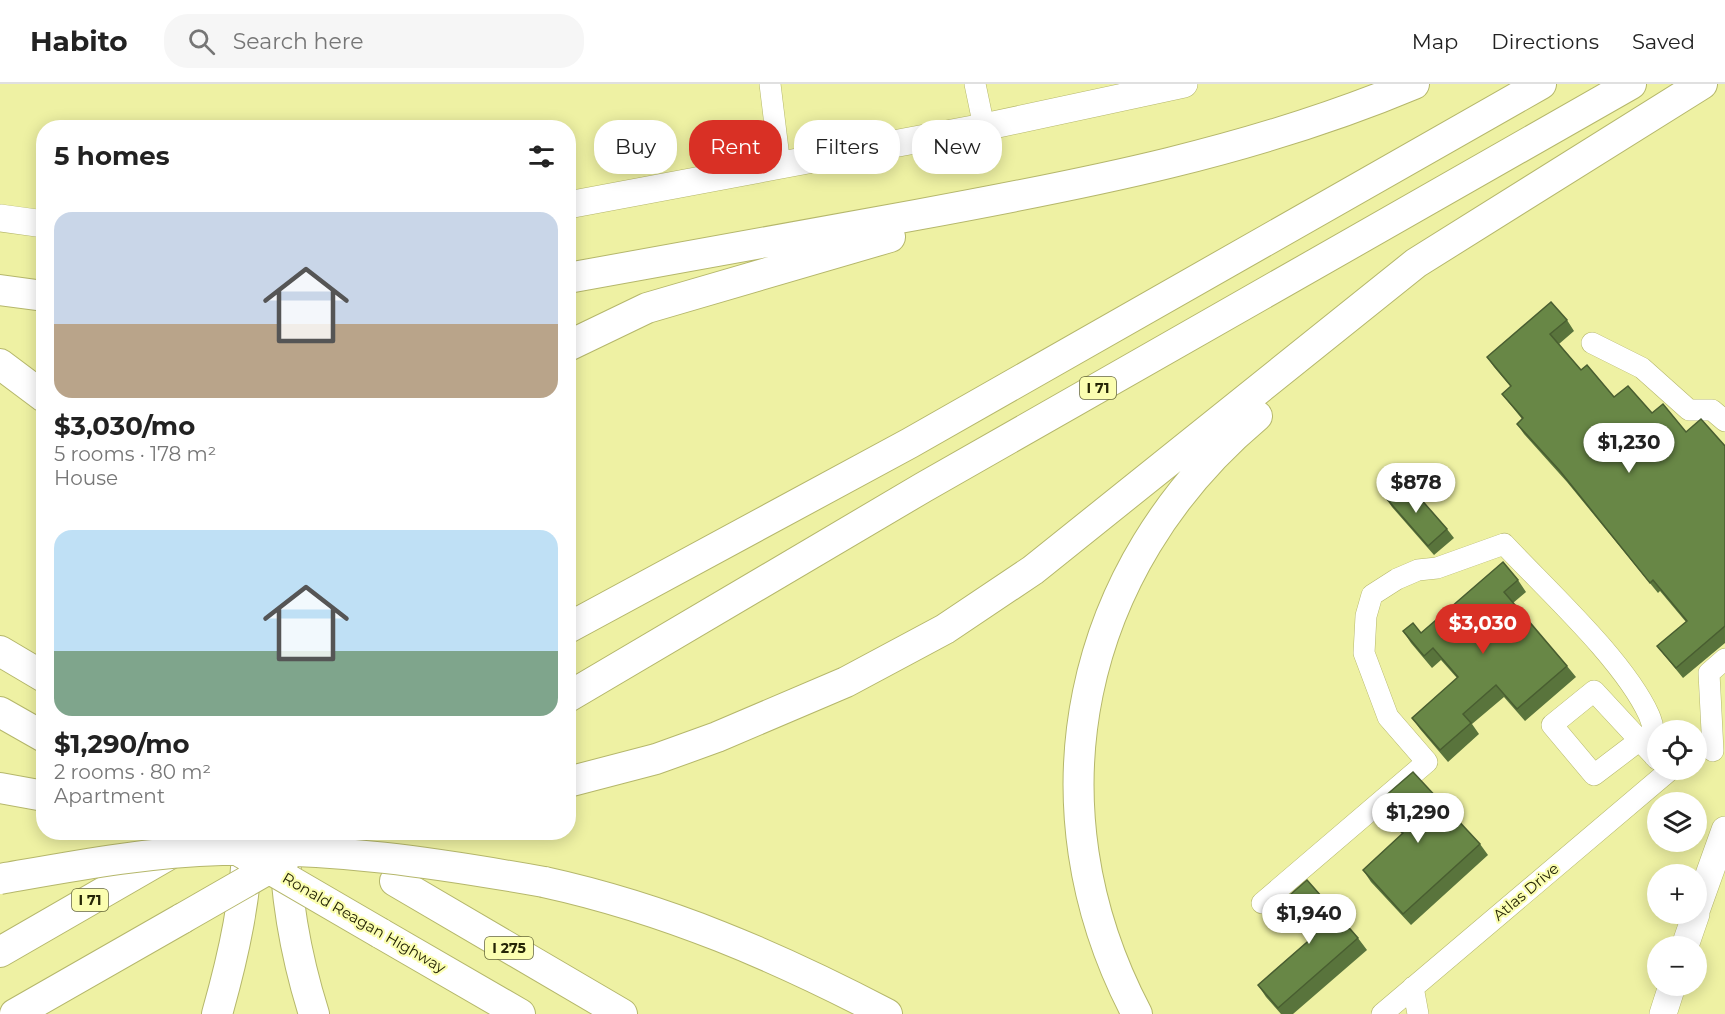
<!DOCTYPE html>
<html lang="en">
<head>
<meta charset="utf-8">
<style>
	body { margin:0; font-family:Montserrat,sans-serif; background:#f6f6f6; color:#222; height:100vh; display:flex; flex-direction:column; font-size:22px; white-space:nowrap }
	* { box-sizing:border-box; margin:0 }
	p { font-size:20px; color:#767676 }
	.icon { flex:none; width:33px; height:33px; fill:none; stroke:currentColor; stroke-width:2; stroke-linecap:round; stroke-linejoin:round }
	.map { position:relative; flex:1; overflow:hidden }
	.drawer { position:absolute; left:36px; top:36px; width:540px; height:720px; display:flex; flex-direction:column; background:#fff; border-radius:24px; box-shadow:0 3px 15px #0003 }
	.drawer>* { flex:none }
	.top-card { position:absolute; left:594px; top:36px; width:570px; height:54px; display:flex; gap:12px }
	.controls { position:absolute; left:1647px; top:636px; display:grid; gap:12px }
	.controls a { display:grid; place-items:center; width:60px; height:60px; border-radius:50%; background:#fff; box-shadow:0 3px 15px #0003; font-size:30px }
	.price { position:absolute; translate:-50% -51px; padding:0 14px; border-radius:21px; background:#fff; color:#222; font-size:20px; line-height:39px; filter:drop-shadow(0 2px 3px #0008) }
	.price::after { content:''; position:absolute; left:50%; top:36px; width:18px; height:14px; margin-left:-9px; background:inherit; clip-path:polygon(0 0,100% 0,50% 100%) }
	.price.selected { background:#d93025; color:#fff }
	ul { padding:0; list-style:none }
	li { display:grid; align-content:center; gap:12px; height:318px; padding:0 18px }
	li span { display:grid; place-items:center; height:186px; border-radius:18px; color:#555 }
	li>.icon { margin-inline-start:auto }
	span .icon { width:108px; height:108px; fill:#fffc; stroke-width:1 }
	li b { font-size:26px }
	h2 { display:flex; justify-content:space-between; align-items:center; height:72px; padding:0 18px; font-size:26px }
	.tag { padding:0 21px; border-radius:24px; background:#fff; box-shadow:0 3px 15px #0003; font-size:21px; line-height:54px }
	.tag.selected { background:#d93025; color:#fff }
	header { display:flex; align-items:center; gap:36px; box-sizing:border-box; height:84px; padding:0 30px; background:#fff; border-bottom:2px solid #e0e0e0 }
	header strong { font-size:28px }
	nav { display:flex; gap:33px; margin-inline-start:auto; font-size:21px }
	.search { width:420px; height:54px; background:#f6f6f6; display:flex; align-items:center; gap:15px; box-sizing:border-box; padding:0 21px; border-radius:24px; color:#767676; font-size:22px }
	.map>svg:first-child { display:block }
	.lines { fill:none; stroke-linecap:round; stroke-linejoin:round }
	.minor-casing { stroke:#b5b76b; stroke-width:22 }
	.major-casing { stroke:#b5b76b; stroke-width:28 }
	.highway-casing { stroke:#b5b76b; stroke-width:32 }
	.minor { stroke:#fff; stroke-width:21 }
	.major { stroke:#fff; stroke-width:27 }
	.highway { stroke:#fff; stroke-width:30 }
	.highway-bridge-casing { stroke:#b5b76b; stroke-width:32; stroke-linecap:butt }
	.highway-bridge { stroke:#fff; stroke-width:30 }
	.wall { fill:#59743c }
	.building { fill:#688746; stroke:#495e31; stroke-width:1.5 }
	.labels { text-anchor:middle; stroke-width:4.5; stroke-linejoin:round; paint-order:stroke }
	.shield { fill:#fbfeb0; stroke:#666739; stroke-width:1.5 }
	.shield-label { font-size:14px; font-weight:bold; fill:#262606 }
	.street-label { font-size:15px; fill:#262606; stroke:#fbfeb0 }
</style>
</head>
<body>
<header>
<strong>Habito</strong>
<div class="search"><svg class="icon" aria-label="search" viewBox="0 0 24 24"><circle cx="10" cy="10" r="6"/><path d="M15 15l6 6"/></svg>Search here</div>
<nav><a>Map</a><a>Directions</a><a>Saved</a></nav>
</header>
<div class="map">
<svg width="1725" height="930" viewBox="0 0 1725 930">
	<rect width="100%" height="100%" fill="#eef1a3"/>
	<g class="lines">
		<defs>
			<path id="minor" d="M770 0 780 82
				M975 0 984 43
				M1592 259 1642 284 1689 326H1712L1725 337
				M1640 656 1594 691 1552 641 1594 607 1657 675
				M1713 667 1709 589 1725 575
				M1262 819 1427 678 1388 633 1364 569 1366 532 1372 511 1397 495 1418 486 1437 484 1504 460C1547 506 1624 576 1649 631 1655 644 1654 658 1654 672
				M1413 903 1418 930
				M1382 930 1670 686"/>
			<path id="major" d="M568 121 984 43 1184 0
				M0 134 44 140
				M1696 827 1725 746
				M1685 862 1696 830
				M1663 930 1672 902"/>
			<path id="highway" d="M568 194C684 173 800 152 916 131 1085 100 1255 67 1414 0
				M0 206 44 212
				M568 262 647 224 890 153
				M0 280 44 313
				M568 544 910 359 1541 0
				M0 567 44 593
				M568 613 924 403 1631 0
				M0 628 44 653
				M568 698 656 675 717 653 846 598 945 545 1033 486 1416 179 1702 0
				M0 704 44 712
				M284 748C285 811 295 870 314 930
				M395 797 622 930
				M544 798C667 825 776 872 887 930
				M380 849 520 930
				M0 868 208 748
				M15 930 183 834
				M217 930C234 870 247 811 248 748
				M1137 930C1026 720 1077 483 1257 332"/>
		</defs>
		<use href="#minor" class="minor-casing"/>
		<use href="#major" class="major-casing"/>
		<use href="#highway" class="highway-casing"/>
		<use href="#minor" class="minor"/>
		<use href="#major" class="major"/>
		<use href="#highway" class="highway"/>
		<defs>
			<path id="highway-bridge" d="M239 767 380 849
				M0 795C74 782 147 768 222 766 331 763 437 779 544 798
				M183 834 284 776"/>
		</defs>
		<use href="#highway-bridge" class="highway-bridge-casing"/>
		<use href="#highway-bridge" class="highway-bridge"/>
	</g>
	<path class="wall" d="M1567 236 1574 247 1559 260 1581 286 1614 313 1652 329 1686 348 1725 362V559L1683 594 1665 572 1657 562 1686 538 1660 507 1658 509 1567 398 1524 350 1517 340 1522 335 1502 310 1511 303 1494 283 1487 273Z
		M1386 414 1447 445 1454 454 1434 471 1392 423Z
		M1518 496 1526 508 1513 519 1567 582 1576 593 1525 637 1504 613 1472 640 1479 650 1448 678 1420 645 1412 634 1457 594 1441 576 1432 584 1411 559 1403 547 1421 549Z
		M1376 720 1480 760 1488 771 1411 841 1371 798 1363 786 1402 750 1384 731Z
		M1283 817 1358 854 1367 866 1293 930H1281L1266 913 1258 901 1313 853 1291 829Z"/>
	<path class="building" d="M1551 218 1567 236 1550 250 1581 286 1587 281 1614 313 1628 302 1652 329 1663 320 1686 348 1701 335 1725 362V542L1676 584 1657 562 1687 537 1653 496 1650 499 1560 387 1517 340 1523 334 1502 310 1511 302 1487 273Z
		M1405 397 1447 445 1428 462 1386 414Z
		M1503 478 1518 496 1504 508 1567 582 1517 625 1496 601 1463 630 1471 639 1440 666 1412 634 1458 593 1433 564 1424 572 1403 547 1413 539 1421 549Z
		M1413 688 1480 760 1403 830 1363 786 1403 749 1376 720Z
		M1307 796 1358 854 1278 924 1258 901 1314 852 1283 817Z"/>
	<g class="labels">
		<g class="shield">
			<rect x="1080" y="293" width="36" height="22" rx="4.5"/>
			<rect x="72" y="805" width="36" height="22" rx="4.5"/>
			<rect x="485" y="853" width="48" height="22" rx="4.5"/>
		</g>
		<g class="shield-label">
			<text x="1098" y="309">I 71</text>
			<text x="90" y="821">I 71</text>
			<text x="509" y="869">I 275</text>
		</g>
		<g class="street-label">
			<text transform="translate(1526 808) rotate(-40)" y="5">Atlas Drive</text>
			<text transform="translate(364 839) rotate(30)" y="5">Ronald Reagan Highway</text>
		</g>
	</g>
</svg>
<div class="controls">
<a><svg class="icon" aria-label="locate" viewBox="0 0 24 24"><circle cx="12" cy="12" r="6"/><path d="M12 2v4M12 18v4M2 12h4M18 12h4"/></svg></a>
<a><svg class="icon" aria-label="layers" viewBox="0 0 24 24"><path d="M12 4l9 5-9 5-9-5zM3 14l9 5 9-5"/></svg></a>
<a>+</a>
<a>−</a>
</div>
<b class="price" style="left:1629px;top:390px">$1,230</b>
<b class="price" style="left:1416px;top:430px">$878</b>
<b class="price selected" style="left:1483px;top:571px">$3,030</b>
<b class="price" style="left:1418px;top:760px">$1,290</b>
<b class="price" style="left:1309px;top:861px">$1,940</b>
<div class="top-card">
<a class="tag">Buy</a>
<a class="tag selected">Rent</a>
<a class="tag">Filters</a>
<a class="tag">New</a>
</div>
<section class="drawer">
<h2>5 homes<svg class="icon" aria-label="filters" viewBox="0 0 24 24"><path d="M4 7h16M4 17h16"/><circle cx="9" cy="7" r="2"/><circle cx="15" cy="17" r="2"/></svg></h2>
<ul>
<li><span style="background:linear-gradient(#c9d6e8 60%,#b9a48a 0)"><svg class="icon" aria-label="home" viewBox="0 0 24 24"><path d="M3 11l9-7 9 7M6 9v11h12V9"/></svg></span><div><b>$3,030/mo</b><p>5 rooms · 178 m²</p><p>House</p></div></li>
<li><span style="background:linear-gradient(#bfe0f5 65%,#7fa58c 0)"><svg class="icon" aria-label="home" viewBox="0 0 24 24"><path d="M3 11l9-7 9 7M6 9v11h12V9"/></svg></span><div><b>$1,290/mo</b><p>2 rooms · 80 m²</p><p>Apartment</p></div></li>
</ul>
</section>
</div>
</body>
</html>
